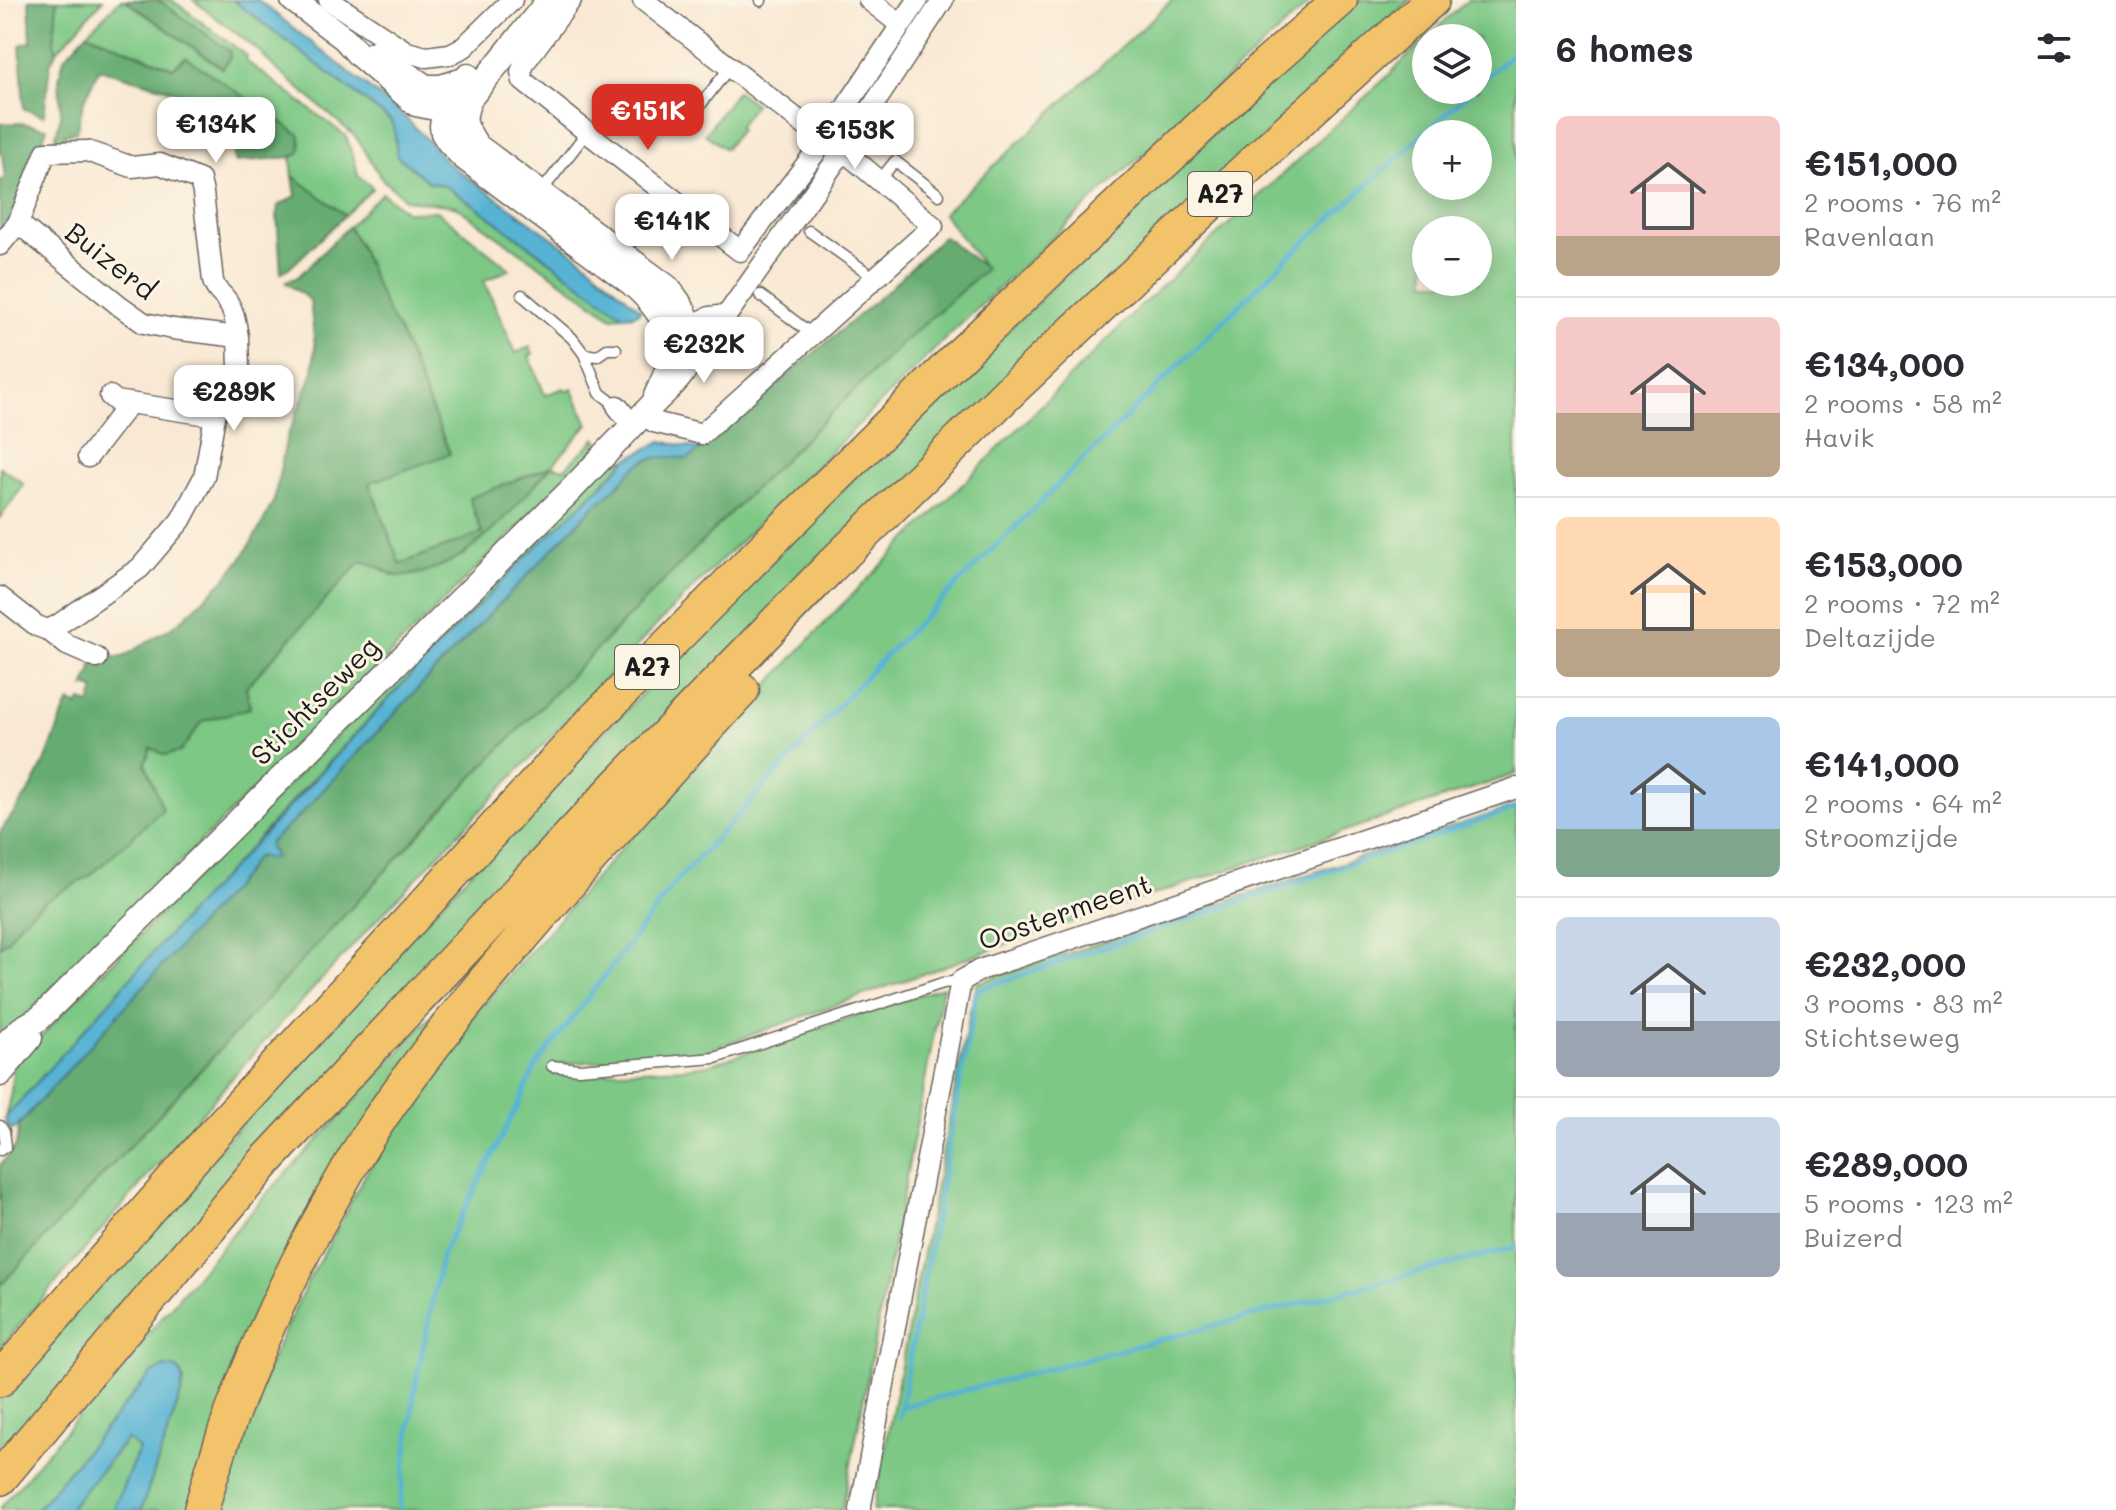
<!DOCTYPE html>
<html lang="en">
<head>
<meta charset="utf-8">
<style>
	body { margin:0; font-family:Mali,sans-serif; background:#f2f2f3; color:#2b2b33; height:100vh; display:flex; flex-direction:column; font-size:30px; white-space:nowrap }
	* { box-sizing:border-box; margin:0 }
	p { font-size:26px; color:#7c7c81 }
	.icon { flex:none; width:44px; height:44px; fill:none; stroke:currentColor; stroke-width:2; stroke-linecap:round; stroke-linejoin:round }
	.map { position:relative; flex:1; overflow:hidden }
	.panel { display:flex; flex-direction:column; background:#fff; width:600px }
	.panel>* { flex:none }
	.fabs { position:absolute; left:1412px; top:24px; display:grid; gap:16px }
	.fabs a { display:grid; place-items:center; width:80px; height:80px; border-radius:50%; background:#fff; box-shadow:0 4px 20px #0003; font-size:40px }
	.price { position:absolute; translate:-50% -68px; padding:0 18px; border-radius:16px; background:#fff; color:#222; font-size:26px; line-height:52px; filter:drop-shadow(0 2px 4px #0008) }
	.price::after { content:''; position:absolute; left:50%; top:48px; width:24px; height:18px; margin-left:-12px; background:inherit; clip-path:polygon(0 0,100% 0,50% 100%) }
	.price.current { background:#d93025; color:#fff }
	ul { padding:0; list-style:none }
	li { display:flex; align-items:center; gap:24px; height:200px; padding:0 40px }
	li+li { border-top:2px solid #e1e1e2 }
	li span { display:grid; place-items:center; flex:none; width:224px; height:160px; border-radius:12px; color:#555 }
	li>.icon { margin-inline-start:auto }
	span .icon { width:96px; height:96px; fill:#fffc; stroke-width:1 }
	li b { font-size:34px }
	h2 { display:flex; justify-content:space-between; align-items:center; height:96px; padding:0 40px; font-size:34px }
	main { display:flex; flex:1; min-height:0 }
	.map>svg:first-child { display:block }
	.green { fill:#7dc885; stroke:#4c7250; stroke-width:2; fill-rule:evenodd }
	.forest { fill:#66ac72; stroke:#416447; stroke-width:2 }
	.water { fill:#56b3d4; stroke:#396878; stroke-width:2 }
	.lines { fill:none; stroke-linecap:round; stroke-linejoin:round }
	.stream { stroke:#56b3d4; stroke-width:5 }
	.service-casing { stroke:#69645c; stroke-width:13 }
	.minor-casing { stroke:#69645c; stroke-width:23 }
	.tertiary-casing { stroke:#69645c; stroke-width:27 }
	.motorway-casing { stroke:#69645c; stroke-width:37 }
	.service { stroke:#fff; stroke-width:10 }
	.minor { stroke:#fff; stroke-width:20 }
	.tertiary { stroke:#fff; stroke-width:24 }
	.motorway { stroke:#f2c36a; stroke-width:34 }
	.labels { text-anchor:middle; stroke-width:6; stroke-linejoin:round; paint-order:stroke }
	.shield { fill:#fcf5e5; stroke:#5f5d58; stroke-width:2 }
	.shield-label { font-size:26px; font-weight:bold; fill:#1c1c1c }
	.street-label { font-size:28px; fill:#1c1c1c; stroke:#fcf5e5 }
</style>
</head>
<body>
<main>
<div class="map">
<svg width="1516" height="1510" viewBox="0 0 1516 1510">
	<rect width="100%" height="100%" fill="#fcf5e5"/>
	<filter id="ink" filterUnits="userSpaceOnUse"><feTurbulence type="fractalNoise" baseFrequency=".0125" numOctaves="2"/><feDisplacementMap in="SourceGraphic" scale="16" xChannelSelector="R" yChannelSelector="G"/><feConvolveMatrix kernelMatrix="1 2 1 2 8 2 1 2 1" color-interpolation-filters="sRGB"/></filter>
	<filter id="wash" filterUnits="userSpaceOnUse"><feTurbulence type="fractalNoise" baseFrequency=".006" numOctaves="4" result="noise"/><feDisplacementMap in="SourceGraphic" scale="32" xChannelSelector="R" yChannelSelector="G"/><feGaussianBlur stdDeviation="1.8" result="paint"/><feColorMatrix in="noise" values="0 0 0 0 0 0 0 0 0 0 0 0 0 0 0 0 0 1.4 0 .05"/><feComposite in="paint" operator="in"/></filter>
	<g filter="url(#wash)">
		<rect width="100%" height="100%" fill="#f9e9d4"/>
		<path class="green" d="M57 0H103L57 51 54 42Z
			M120 0H125L222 68 230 52 227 49 158 0H172L247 56 246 61 346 136 355 161 358 176 373 188 345 215 293 176 291 157 297 155 183 59 173 68 87 33Z
			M193 0H233L390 120 394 127 397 156 429 182 445 186 474 205 624 316 612 317 455 206 406 200 382 179 356 137 274 67 258 50Z
			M1172 0H1313L1097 196 944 340 672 609 370 927 250 1057 0 1348V1286L468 782 592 654 745 498 900 345 985 269 943 213Z
			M1359 0H1410L1301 98 0 1452V1399L175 1197 515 823 841 491 1230 117Z
			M1468 0H1516V774L1029 936 698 1054 560 1064 553 1074 685 1068 708 1065 943 987 842 1510H219L250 1415 274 1353 309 1279 341 1222 358 1187 390 1134 471 1018 732 724 835 612 1144 303 1390 74 1426 38V90H1478V38H1426ZM1426 134H1478V186H1426ZM1426 230H1478V282H1426Z
			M737 91 755 104 738 127 740 130 725 149 705 134Z
			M382 193 407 212 437 211 510 269 484 281 516 353 530 347 533 354 529 356 545 395 564 388 565 391 572 388 588 424 552 466 564 469 596 438 601 445 0 1041V946L8 940 21 922 43 902 91 875 151 748 203 721 250 708 246 687 360 562H368L394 576 464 555 550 467 470 498 482 533 400 564 369 483 450 453 398 329C376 298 370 258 348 227Z
			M627 459 419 666 293 800 5 1118 11 1092 13 1067 79 996 607 463Z
			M0 467 22 482 23 486 0 518Z
			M1516 806V1510H873L970 1011 977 983Z
			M525 911 365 1130 194 1510H141L181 1394 184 1381 182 1374 165 1367 151 1374 36 1510H0V1508L262 1199 353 1103Z
			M127 1439 139 1449 113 1510H68Z"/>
		<path class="forest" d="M29 0H57L54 42 57 51 50 64 44 116 24 109 20 45 31 42Z
			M125 0H158L227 49 230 52V57L223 68Z
			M87 33 173 68 186 57 300 135 301 150 297 155 291 157 235 162 229 111 183 93 99 69 84 101 76 132 65 134 64 146 52 149 61 115 59 79 64 58Z
			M21 123 47 128 21 200 0 233V180L5 179 2 155 0 151V124Z
			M293 176 345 215 294 264 281 273 277 214 278 206 296 196Z
			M348 227C370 258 376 297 398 329L450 454 369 483 400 564 482 533 469 498 552 466C510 511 472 567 406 576 388 578 377 561 360 562L246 687 250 708 203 721 180 752 165 755 151 748 145 763 163 809 91 875 43 902 21 922 8 940 0 946V832L32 787 47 757 66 707 70 702 78 706 81 701 90 704 95 690 87 686 84 687 91 672 93 658 123 657 178 623 223 581 242 558 261 526 274 500 286 440 313 372 315 346 310 300 285 282 298 277Z
			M943 236 986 269 900 345 745 498 592 654 468 782 0 1286V1165L16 1146 19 1125 48 1091 243 876 254 859 273 852 269 848 270 842 295 820 427 679 594 506C635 479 627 449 687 458L701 449 887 291Z"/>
		<path class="water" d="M233 0H258L402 114 429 142 445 161 585 261 641 310 634 315 624 316 474 205 445 186 429 182 397 156 394 127 390 120Z
			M661 441 701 449 687 459C627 449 635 479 594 506L427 679 295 820 270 842 269 848 275 856 270 859 259 856 254 859 243 876 23 1120 13 1130 7 1128 5 1118 194 907 261 837 419 666 534 549 594 493 627 459Z
			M165 1367C185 1367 184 1378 181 1394L141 1510H113L139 1449 127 1439 68 1510H36L151 1374Z"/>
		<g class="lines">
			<path class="stream" d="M1478 84 1516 50
				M901 1407 1516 1247
				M899 1417 977 990 1516 808
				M399 1510 416 1382 442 1254 520 1101 536 1066 676 882 883 658 1283 262 1472 90"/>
		</g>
	</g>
	<g filter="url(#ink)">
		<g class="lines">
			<defs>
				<path id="service" d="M761 1V0
					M688 121 730 67
					M879 181 895 161 939 195
					M548 183 587 132
					M809 231 875 278
					M633 241 667 195
					M522 295 572 338 584 354 600 393 617 406
					M760 295 813 335
					M584 354 597 356 607 349H616
					M552 1066 579 1069 715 1058 943 983 961 981
					M0 1126 4 1131 6 1146 0 1150"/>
				<path id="minor" d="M329 0 407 52 426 57 450 54 464 47 512 0
					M571 0 525 62 521 72 523 81 592 136 740 251 815 153 918 0
					M643 0 824 140
					M869 0 901 25
					M0 245 18 223 46 152 87 151 132 167 160 164 200 180 203 193 213 281C216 291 218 290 224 297 234 308 236 324 238 337
					M678 331 710 317 727 315
					M679 337 703 335 722 326 727 315 847 145 943 0
					M110 396 116 401 215 416
					M617 406 633 426
					M644 414 654 422 702 434 933 226 843 150
					M88 457 130 403
					M0 597 37 626 48 630 58 625 140 568 181 520 204 477 216 411 239 368 238 337 173 329 144 323 120 306 18 223
					M48 630 67 645 97 658
					M860 1510 961 981 980 970 1516 788"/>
				<path id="tertiary" d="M293 0 345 39 359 55 416 104 445 110 458 104
					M374 53 426 87H441L464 80
					M468 76 445 110 442 126 443 133 449 142 463 157 631 283C650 299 673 326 671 353 670 369 662 382 656 396
					M0 1049 21 1029 40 1018 571 490C599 461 626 432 653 404 668 388 685 377 691 355 698 331 682 304 667 287L477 146C464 126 460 120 471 97L549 0
					M0 1074 30 1038"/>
				<path id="motorway" d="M0 1379 213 1135 593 721 779 533 959 356 1263 68 1340 0
					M0 1478 263 1164 618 785 831 566 1011 390 1284 134 1432 0
					M201 1510C227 1414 266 1323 312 1235 331 1200 350 1164 372 1130 431 1042 499 963 568 884 626 818 683 754 742 690"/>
			</defs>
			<use href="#service" class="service-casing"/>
			<use href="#minor" class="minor-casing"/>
			<use href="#tertiary" class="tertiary-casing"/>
			<use href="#motorway" class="motorway-casing"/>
			<use href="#service" class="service"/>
			<use href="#minor" class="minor"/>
			<use href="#tertiary" class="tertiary"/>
			<use href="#motorway" class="motorway"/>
		</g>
	</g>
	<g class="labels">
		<g class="shield">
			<rect x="1188" y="172" width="64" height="44" rx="6"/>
			<rect x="615" y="645" width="64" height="44" rx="6"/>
		</g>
		<g class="shield-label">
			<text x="1220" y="203">A27</text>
			<text x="647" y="676">A27</text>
		</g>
		<g class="street-label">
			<text transform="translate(111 261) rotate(38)" y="10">Buizerd</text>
			<text transform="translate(315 701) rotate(-45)" y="10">Stichtseweg</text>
			<text transform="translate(1065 912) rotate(-19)" y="10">Oostermeent</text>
		</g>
	</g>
</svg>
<div class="fabs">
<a><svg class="icon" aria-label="layers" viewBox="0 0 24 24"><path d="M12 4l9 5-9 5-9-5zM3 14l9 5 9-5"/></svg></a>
<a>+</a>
<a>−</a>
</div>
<b class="price current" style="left:648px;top:152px">€151K</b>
<b class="price" style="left:216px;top:165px">€134K</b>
<b class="price" style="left:855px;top:171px">€153K</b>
<b class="price" style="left:672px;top:262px">€141K</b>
<b class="price" style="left:704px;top:385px">€232K</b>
<b class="price" style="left:234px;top:433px">€289K</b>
</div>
<section class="panel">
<h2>6 homes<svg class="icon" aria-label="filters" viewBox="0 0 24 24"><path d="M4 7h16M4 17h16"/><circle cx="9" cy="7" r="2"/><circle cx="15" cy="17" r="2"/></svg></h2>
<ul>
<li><span style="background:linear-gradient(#f6c9c9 75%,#b9a48a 0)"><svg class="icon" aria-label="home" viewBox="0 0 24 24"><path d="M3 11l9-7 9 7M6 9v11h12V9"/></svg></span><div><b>€151,000</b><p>2 rooms · 76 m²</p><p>Ravenlaan</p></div></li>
<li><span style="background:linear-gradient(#f6c9c9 60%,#b9a48a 0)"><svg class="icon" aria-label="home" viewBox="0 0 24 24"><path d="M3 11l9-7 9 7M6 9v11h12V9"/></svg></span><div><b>€134,000</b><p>2 rooms · 58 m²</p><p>Havik</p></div></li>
<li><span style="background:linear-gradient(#ffd9b3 70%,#b9a48a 0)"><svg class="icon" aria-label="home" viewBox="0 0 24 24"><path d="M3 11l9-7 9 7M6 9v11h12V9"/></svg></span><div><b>€153,000</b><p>2 rooms · 72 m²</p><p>Deltazijde</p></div></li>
<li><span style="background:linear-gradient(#a9c7e8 70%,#7fa58c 0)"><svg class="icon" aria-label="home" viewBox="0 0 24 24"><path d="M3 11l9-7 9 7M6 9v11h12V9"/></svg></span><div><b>€141,000</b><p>2 rooms · 64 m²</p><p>Stroomzijde</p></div></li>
<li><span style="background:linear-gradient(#c9d6e8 65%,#9aa5b1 0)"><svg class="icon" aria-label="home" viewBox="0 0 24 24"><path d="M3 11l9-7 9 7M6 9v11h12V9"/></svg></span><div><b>€232,000</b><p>3 rooms · 83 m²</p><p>Stichtseweg</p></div></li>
<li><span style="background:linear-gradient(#c9d6e8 60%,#9aa5b1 0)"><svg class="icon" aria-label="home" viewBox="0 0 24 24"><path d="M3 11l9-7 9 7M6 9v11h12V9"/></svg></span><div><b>€289,000</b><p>5 rooms · 123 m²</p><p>Buizerd</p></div></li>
</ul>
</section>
</main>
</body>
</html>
